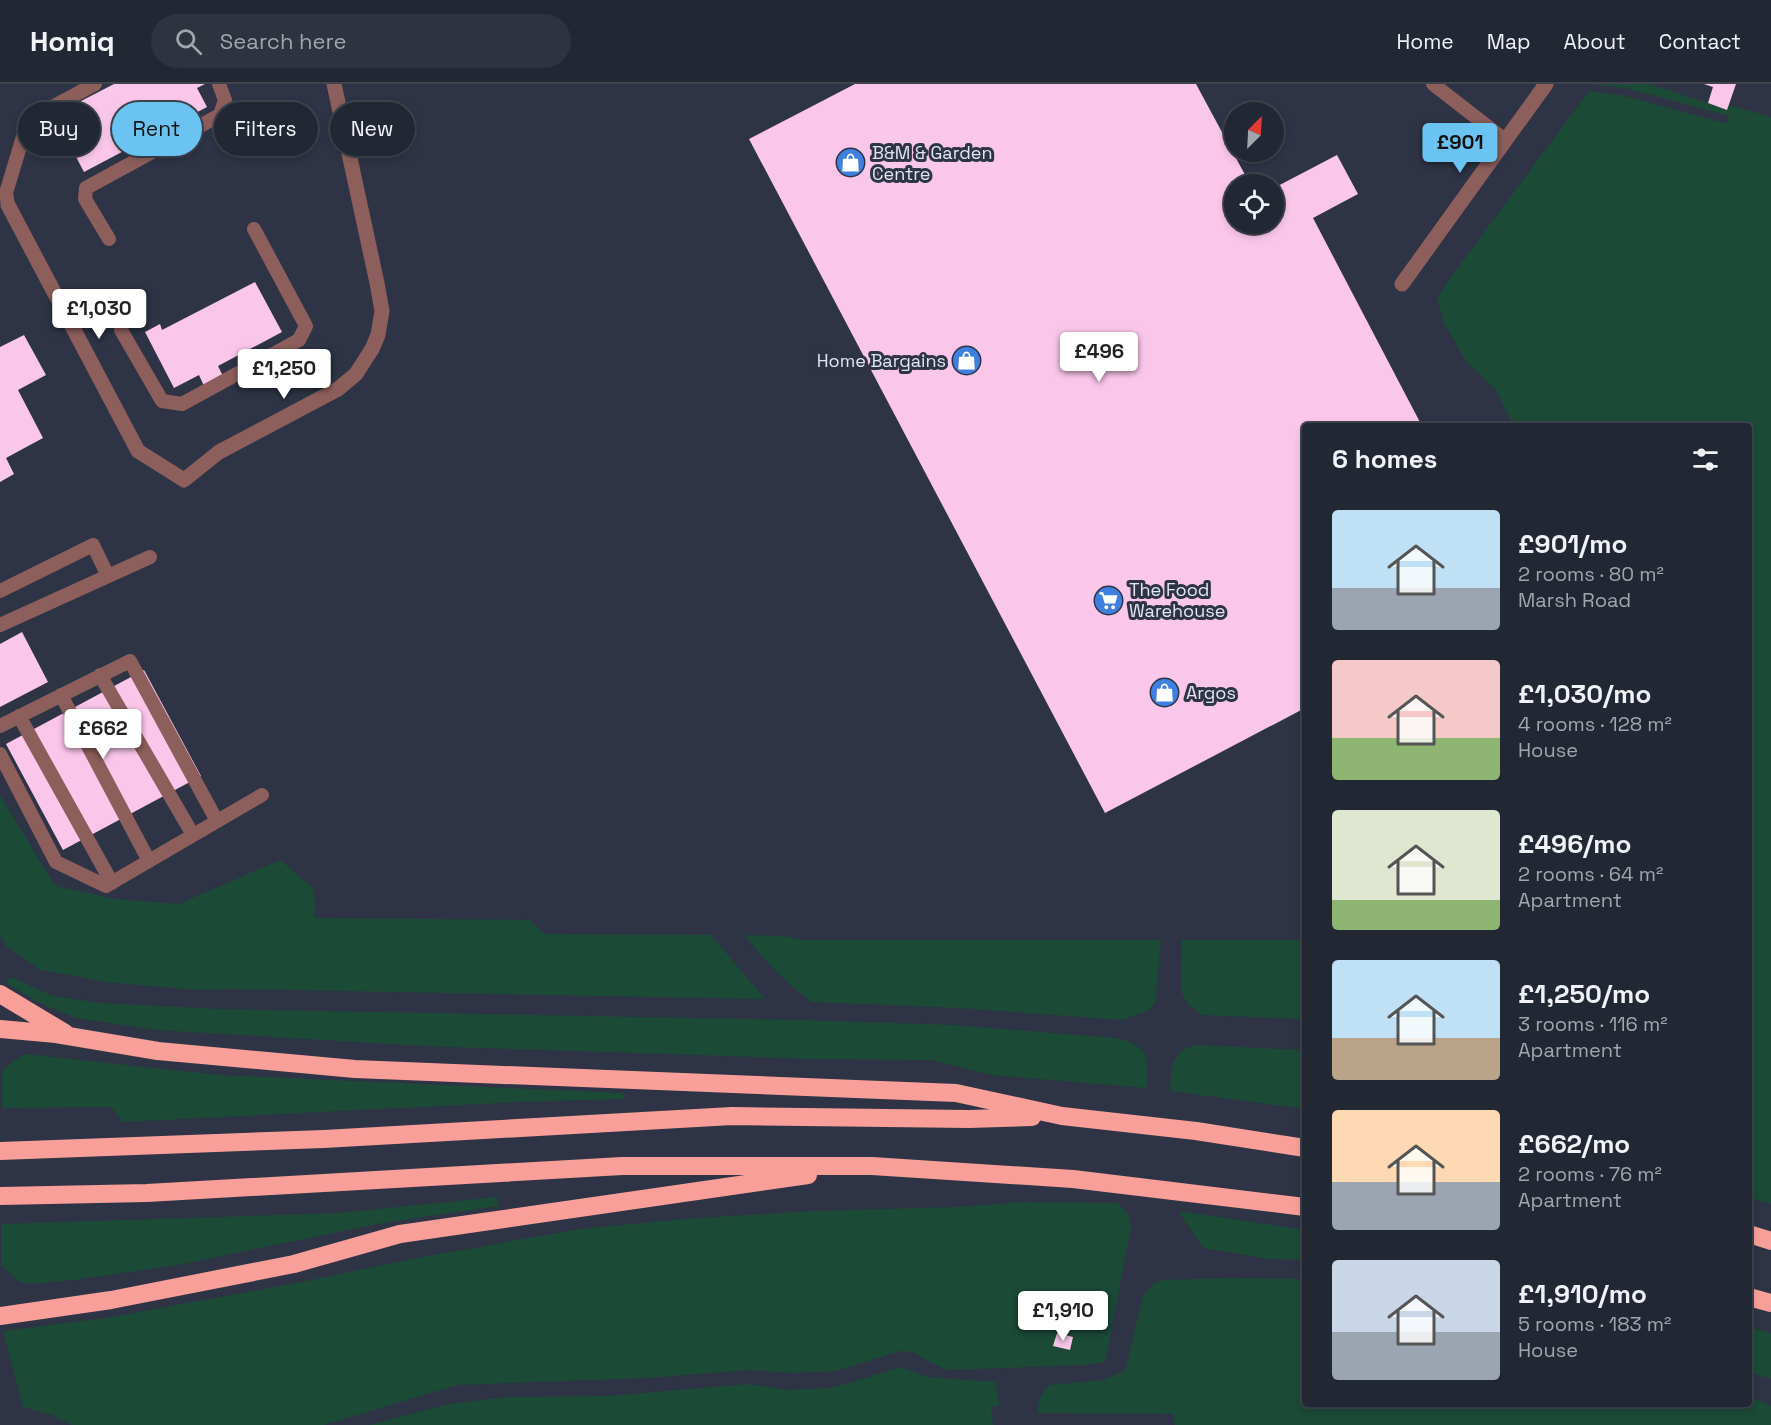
<!DOCTYPE html>
<html lang="en">
<head>
<meta charset="utf-8">
<style>
	body { margin:0; font-family:"Space Grotesk",sans-serif; background:#2e3340; color:#f1f3f6; height:100vh; display:flex; flex-direction:column; font-size:22px; white-space:nowrap }
	* { box-sizing:border-box; margin:0 }
	p { font-size:20px; color:#a2a5ac }
	.icon { flex:none; width:33px; height:33px; fill:none; stroke:currentColor; stroke-width:2; stroke-linecap:round; stroke-linejoin:round }
	.map { position:relative; flex:1; overflow:hidden }
	.panel { position:absolute; left:1302px; top:339px; width:450px; height:984px; display:flex; flex-direction:column; background:#222734; border-radius:6px; box-shadow:0 3px 9px #0003,0 0 0 2px #3f444f }
	.panel>* { flex:none }
	.hud { position:absolute; left:18px; top:18px; width:570px; height:54px; display:flex; gap:12px }
	.needle { width:39px; rotate:24deg }
	.buttons { position:absolute; left:1224px; top:18px; display:grid; gap:12px }
	.buttons a { display:grid; place-items:center; width:60px; height:60px; border-radius:50%; background:#222734; box-shadow:0 3px 9px #0003,0 0 0 2px #3f444f; font-size:30px }
	.price { position:absolute; translate:-50% -51px; padding:0 14px; border-radius:6px; background:#fff; color:#222; font-size:20px; line-height:39px; filter:drop-shadow(0 2px 3px #0008) }
	.price::after { content:''; position:absolute; left:50%; top:36px; width:18px; height:14px; margin-left:-9px; background:inherit; clip-path:polygon(0 0,100% 0,50% 100%) }
	.price.on { background:#6ac3f1; color:#111 }
	ul { padding:0; list-style:none }
	li { display:flex; align-items:center; gap:18px; height:150px; padding:0 30px }
	li span { display:grid; place-items:center; flex:none; width:168px; height:120px; border-radius:6px; color:#555 }
	li>.icon { margin-inline-start:auto }
	span .icon { width:72px; height:72px; fill:#fffc; stroke-width:1 }
	li b { font-size:26px }
	h2 { display:flex; justify-content:space-between; align-items:center; height:72px; padding:0 30px; font-size:26px }
	.chip { padding:0 21px; border-radius:27px; background:#222734; box-shadow:0 3px 9px #0003,0 0 0 2px #3f444f; font-size:21px; line-height:54px }
	.chip.on { background:#6ac3f1; color:#111 }
	header { display:flex; align-items:center; gap:36px; box-sizing:border-box; height:84px; padding:0 30px; background:#222734; border-bottom:2px solid #3f444f }
	header strong { font-size:28px }
	nav { display:flex; gap:33px; margin-inline-start:auto; font-size:21px }
	.search { width:420px; height:54px; background:#2e3340; display:flex; align-items:center; gap:15px; box-sizing:border-box; padding:0 21px; border-radius:33px; color:#a2a5ac; font-size:22px }
	.map>svg:first-child { display:block }
	.green { fill:#1b4a37 }
	.building { fill:#fac7eb }
	.lines { fill:none; stroke-linecap:round; stroke-linejoin:round }
	.lane { stroke:#8d5f5c; stroke-width:14 }
	.street { stroke:#8d5f5c; stroke-width:15 }
	.highway { stroke:#f99f99; stroke-width:18 }
	.labels { text-anchor:middle; stroke-width:6; stroke-linejoin:round; paint-order:stroke }
	.poi-label { font-size:18px; fill:#e2e6f1; stroke:#2e3445; text-anchor:start }
</style>
</head>
<body>
<header>
<strong>Homiq</strong>
<div class="search"><svg class="icon" aria-label="search" viewBox="0 0 24 24"><circle cx="10" cy="10" r="6"/><path d="M15 15l6 6"/></svg>Search here</div>
<nav><a>Home</a><a>Map</a><a>About</a><a>Contact</a></nav>
</header>
<div class="map">
<svg width="1771" height="1341" viewBox="0 0 1771 1341">
	<rect width="100%" height="100%" fill="#2e3445"/>
	<path class="green" d="M1589 0H1649L1727 25 1729 21 1771 33V1120L1749 1114V342H1514L1496 306 1465 276 1444 239 1437 214 1448 197 1589 7 1621 11 1728 40 1729 32 1626 4Z
		M0 711 55 802 115 815 179 820 280 776 314 805 315 834 529 836 545 850 711 851 765 915 236 905 196 906 106 898 41 886 7 863 0 851Z
		M745 851 785 852 799 856H1161L1155 918 1150 926 1122 936 960 924 812 918C785 898 765 878 745 851Z
		M1182 856H1305V935L1202 931 1190 922 1181 908Z
		M11 893 53 912 101 919 219 925 800 936 954 941 1115 954C1150 961 1148 974 1147 1004L992 991 932 976 813 975 422 962 157 946 76 934 38 918 5 898Z
		M1197 961 1305 966V1025L1170 1007C1172 983 1170 968 1197 961Z
		M25 970 219 991 623 1009V1015L518 1018 123 1038 111 1023 2 1024V987L10 979Z
		M497 1113 499 1122 382 1139 178 1181 73 1196 32 1200 20 1198 1 1181V1140L338 1129Z
		M1025 1118 1118 1119 1128 1130 1131 1143 1105 1278 1084 1281 947 1286 934 1280 912 1268 900 1267 836 1287 795 1289 749 1286 647 1294 457 1301 324 1341H72L52 1331 23 1323 3 1247 106 1234 302 1198 422 1173 580 1145 685 1135 814 1127 955 1123Z
		M1178 1127 1305 1146V1176L1269 1175 1203 1164Z
		M1228 1194 1305 1195V1320H1749V1312L1771 1322V1341H1175L1173 1330 1038 1329C1038 1316 1040 1311 1049 1301L1103 1296 1125 1287 1143 1212 1153 1200 1163 1196Z
		M1749 1243 1771 1249V1295L1749 1288Z
		M901 1283 927 1293 995 1298 1000 1322 991 1323 993 1341H369L449 1320 508 1313 607 1312 748 1300 788 1306 832 1304Z"/>
	<path class="building" d="M114 0H205L197 4 207 23 84 88 54 31Z
		M855 0H1196L1250 100H1234V140H1274V104L1337 71 1358 110 1313 134 1422 342H1305V624L1105 729 749 55Z
		M1704 0H1736L1727 26 1708 19 1713 3Z
		M255 198 282 248 218 282 223 292 204 302 199 291 174 304 145 248 160 240 162 246Z
		M24 251 46 291 18 306 43 354 6 374 14 390 0 398V263Z
		M22 548 48 598 0 623V560Z
		M144 586 201 692 63 766 6 660Z
		M1057 1249 1073 1253 1070 1266 1053 1262Z"/>
	<g class="lines">
		<path class="lane" d="M1433 0 1505 56
			M8 121 6 109 28 36 95 0
			M109 155 85 115 86 104 220 31 225 16 219 0
			M121 246 162 317 182 320 299 256 306 242 254 145
			M0 507 93 461 108 492
			M0 541 150 473
			M100 591 193 751
			M61 611 149 777
			M19 632 112 799
			M0 642 130 577 217 737
			M0 670 56 778 106 802 262 711"/>
		<path class="street" d="M8 121 138 367 184 396 219 368 338 305 356 290 372 265 378 251 382 227 377 199 334 0
			M1402 200 1546 0"/>
		<path class="highway" d="M0 910 65 949
			M0 945 56 950 158 967 355 985 956 1009 1062 1032 1196 1047 1305 1064
			M0 1067 324 1055 732 1032 969 1035 1032 1033
			M0 1112 147 1109 622 1082H872L1073 1095 1305 1123
			M1749 1150 1771 1157
			M1749 1213 1771 1219
			M0 1232 111 1216 294 1180 400 1150 808 1091"/>
	</g>
	<defs>
		<symbol id="shop-disc" viewBox="-11 -11 22 22"><circle r="9.5" fill="#3f7fe0" stroke="#2e3445"/><path d="M-5-2.5h2.3a2.7 3.5 0 0 1 5.4 0H5L5.5 6h-11ZM-1.5-2.5h3a1.5 2.3 0 0 0-3 0Z" fill="#fff"/></symbol>
		<symbol id="supermarket-disc" viewBox="-11 -11 22 22"><circle r="9.5" fill="#3f7fe0" stroke="#2e3445"/><path d="M-6-5.5h2.5l.6 2H6L4.5 2H-2.5L-4.4-4H-6ZM-1.5 3.2a1.3 1.3 0 1 0 .1 0ZM3 3.2a1.3 1.3 0 1 0 .1 0Z" fill="#fff"/></symbol>
	</defs>
	<g fill-rule="evenodd">
		<use href="#shop-disc" x="834" y="62" width="33" height="33"/>
		<use href="#shop-disc" x="950" y="260" width="33" height="33"/>
		<use href="#supermarket-disc" x="1092" y="500" width="33" height="33"/>
		<use href="#shop-disc" x="1148" y="592" width="33" height="33"/>
	</g>
	<g class="labels">
		<g class="poi-label">
			<text x="872" y="75">B&amp;M &amp; Garden<tspan x="872" dy="21">Centre</tspan></text>
			<text x="946" y="283" text-anchor="end">Home Bargains</text>
			<text x="1129" y="512">The Food<tspan x="1129" dy="21">Warehouse</tspan></text>
			<text x="1186" y="615">Argos</text>
		</g>
	</g>
</svg>
<div class="buttons">
<a><svg class="needle" viewBox="-14 -14 28 28"><path d="M0-13l5 13h-10z" fill="#e53935"/><path d="M0 13l5-13h-10z" fill="#a2a5ac"/></svg></a>
<a><svg class="icon" aria-label="locate" viewBox="0 0 24 24"><circle cx="12" cy="12" r="6"/><path d="M12 2v4M12 18v4M2 12h4M18 12h4"/></svg></a>
</div>
<b class="price on" style="left:1460px;top:90px">£901</b>
<b class="price" style="left:99px;top:256px">£1,030</b>
<b class="price" style="left:1099px;top:299px">£496</b>
<b class="price" style="left:284px;top:316px">£1,250</b>
<b class="price" style="left:103px;top:676px">£662</b>
<b class="price" style="left:1063px;top:1258px">£1,910</b>
<div class="hud">
<a class="chip">Buy</a>
<a class="chip on">Rent</a>
<a class="chip">Filters</a>
<a class="chip">New</a>
</div>
<section class="panel">
<h2>6 homes<svg class="icon" aria-label="filters" viewBox="0 0 24 24"><path d="M4 7h16M4 17h16"/><circle cx="9" cy="7" r="2"/><circle cx="15" cy="17" r="2"/></svg></h2>
<ul>
<li><span style="background:linear-gradient(#bfe0f5 65%,#9aa5b1 0)"><svg class="icon" aria-label="home" viewBox="0 0 24 24"><path d="M3 11l9-7 9 7M6 9v11h12V9"/></svg></span><div><b>£901/mo</b><p>2 rooms · 80 m²</p><p>Marsh Road</p></div></li>
<li><span style="background:linear-gradient(#f6c9c9 65%,#8fb573 0)"><svg class="icon" aria-label="home" viewBox="0 0 24 24"><path d="M3 11l9-7 9 7M6 9v11h12V9"/></svg></span><div><b>£1,030/mo</b><p>4 rooms · 128 m²</p><p>House</p></div></li>
<li><span style="background:linear-gradient(#dfe7d0 75%,#8fb573 0)"><svg class="icon" aria-label="home" viewBox="0 0 24 24"><path d="M3 11l9-7 9 7M6 9v11h12V9"/></svg></span><div><b>£496/mo</b><p>2 rooms · 64 m²</p><p>Apartment</p></div></li>
<li><span style="background:linear-gradient(#bfe0f5 65%,#b9a48a 0)"><svg class="icon" aria-label="home" viewBox="0 0 24 24"><path d="M3 11l9-7 9 7M6 9v11h12V9"/></svg></span><div><b>£1,250/mo</b><p>3 rooms · 116 m²</p><p>Apartment</p></div></li>
<li><span style="background:linear-gradient(#ffd9b3 60%,#9aa5b1 0)"><svg class="icon" aria-label="home" viewBox="0 0 24 24"><path d="M3 11l9-7 9 7M6 9v11h12V9"/></svg></span><div><b>£662/mo</b><p>2 rooms · 76 m²</p><p>Apartment</p></div></li>
<li><span style="background:linear-gradient(#c9d6e8 60%,#9aa5b1 0)"><svg class="icon" aria-label="home" viewBox="0 0 24 24"><path d="M3 11l9-7 9 7M6 9v11h12V9"/></svg></span><div><b>£1,910/mo</b><p>5 rooms · 183 m²</p><p>House</p></div></li>
</ul>
</section>
</div>
</body>
</html>
